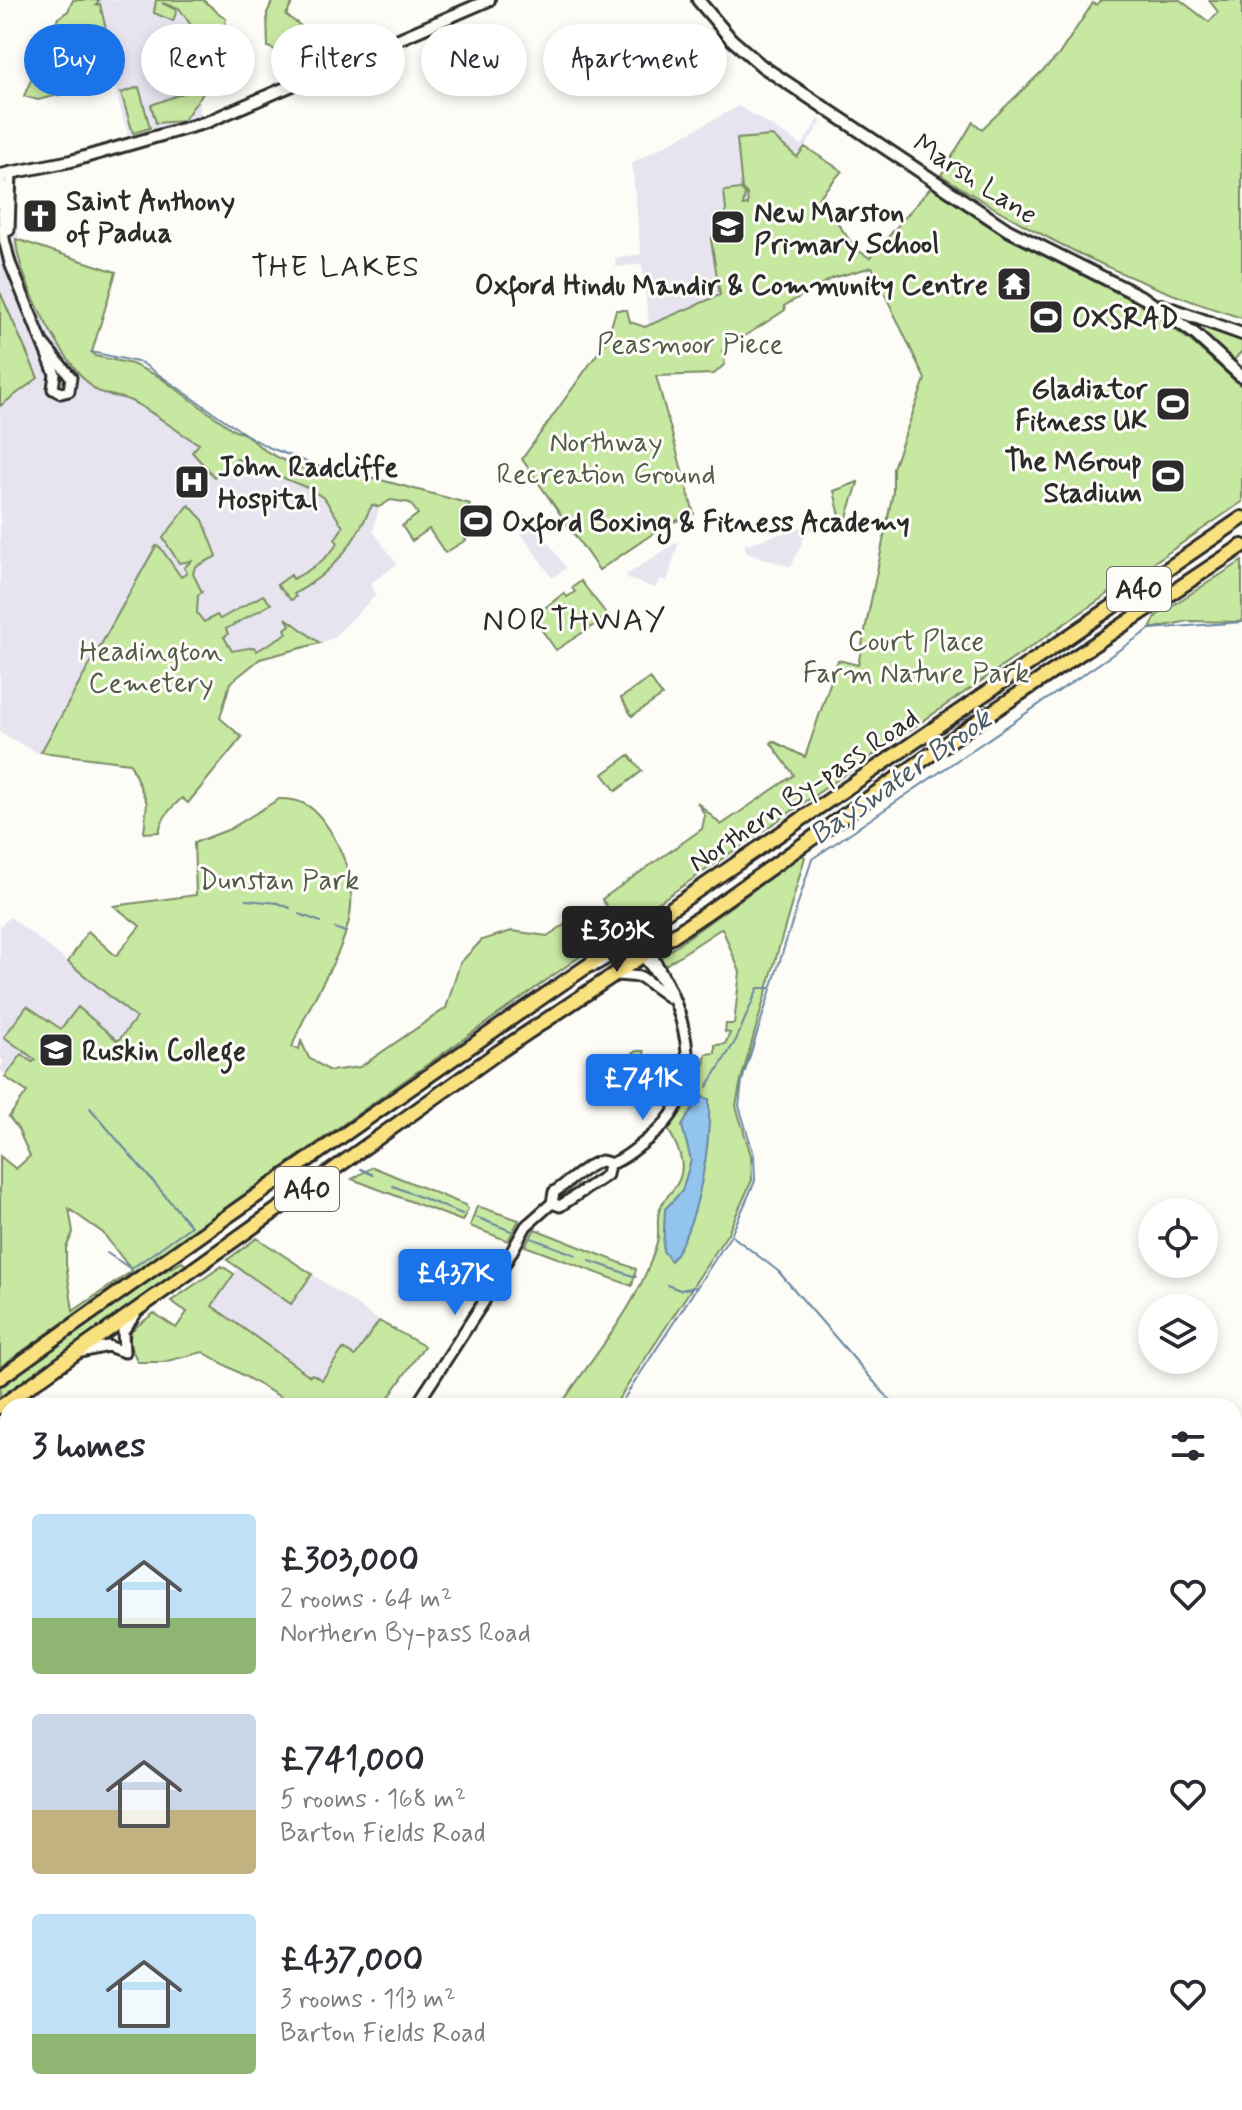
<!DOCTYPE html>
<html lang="en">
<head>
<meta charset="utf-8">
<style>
	body { margin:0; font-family:Mynerve,sans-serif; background:#f7f7f7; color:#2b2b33; height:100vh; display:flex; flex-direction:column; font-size:30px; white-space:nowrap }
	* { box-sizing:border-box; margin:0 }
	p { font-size:26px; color:#7c7c81 }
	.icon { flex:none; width:44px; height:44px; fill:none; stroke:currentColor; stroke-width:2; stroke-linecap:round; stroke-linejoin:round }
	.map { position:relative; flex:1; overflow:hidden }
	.details { position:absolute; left:0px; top:1398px; width:1242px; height:712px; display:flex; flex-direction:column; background:#fff; border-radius:24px 24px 0 0; box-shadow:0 4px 12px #0003 }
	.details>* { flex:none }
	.guide { position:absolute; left:24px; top:24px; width:800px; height:72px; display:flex; gap:16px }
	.buttons { position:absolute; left:1138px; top:1198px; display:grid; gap:16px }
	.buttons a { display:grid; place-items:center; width:80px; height:80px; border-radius:50%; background:#fff; box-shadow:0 4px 12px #0003; font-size:40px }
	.price { position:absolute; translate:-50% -68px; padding:0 18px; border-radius:8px; background:#1a73e8; color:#fff; font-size:26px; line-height:52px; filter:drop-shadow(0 2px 4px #0008) }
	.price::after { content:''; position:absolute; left:50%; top:48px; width:24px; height:18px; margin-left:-12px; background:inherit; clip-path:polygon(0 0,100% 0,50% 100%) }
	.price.selected { background:#222; color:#fff }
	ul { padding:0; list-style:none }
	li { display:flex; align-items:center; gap:24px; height:200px; padding:0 32px }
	li span { display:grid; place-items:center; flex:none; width:224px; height:160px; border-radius:8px; color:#555 }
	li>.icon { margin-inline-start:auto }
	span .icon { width:96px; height:96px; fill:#fffc; stroke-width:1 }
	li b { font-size:34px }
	h2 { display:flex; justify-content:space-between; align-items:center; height:96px; padding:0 32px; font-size:34px }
	.tag { padding:0 28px; border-radius:36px; background:#fff; box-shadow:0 4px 12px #0003; font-size:28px; line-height:72px }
	.tag.selected { background:#1a73e8; color:#fff }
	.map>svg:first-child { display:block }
	.built { fill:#e7e4f0 }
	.green { fill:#c7e8a0; stroke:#798a66; stroke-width:2; fill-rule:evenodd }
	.water { fill:#92c4ee; stroke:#6987a0; stroke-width:2 }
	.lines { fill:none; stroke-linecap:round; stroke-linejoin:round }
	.stream { stroke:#6987a0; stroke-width:2 }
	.tertiary-casing { stroke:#2b2b2b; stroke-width:15 }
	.secondary-casing { stroke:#2b2b2b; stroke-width:16 }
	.trunk-casing { stroke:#2b2b2b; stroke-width:18 }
	.tertiary { stroke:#fdfcf7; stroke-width:9 }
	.secondary { stroke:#fdfcf7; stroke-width:10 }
	.trunk { stroke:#fae180; stroke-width:12 }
	.labels { text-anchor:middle; stroke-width:6; stroke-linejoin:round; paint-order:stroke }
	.shield { fill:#fdfcf7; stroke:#6a6a68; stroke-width:2 }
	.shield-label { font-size:26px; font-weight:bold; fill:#2b2b2b }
	.street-label { font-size:28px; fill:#2b2b2b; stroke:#fdfcf7 }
	.poi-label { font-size:28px; font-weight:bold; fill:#2b2b2b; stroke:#fdfcf7; text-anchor:start }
	.park-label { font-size:28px; fill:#525a48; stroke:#fdfcf7 }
	.neighbourhood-label { font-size:30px; letter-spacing:2px; fill:#2b2b2b; stroke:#fdfcf7 }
	.water-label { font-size:30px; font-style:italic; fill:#4a5966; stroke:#fdfcf7 }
	.quarter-label { font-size:32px; letter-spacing:2px; fill:#2b2b2b; stroke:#fdfcf7 }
</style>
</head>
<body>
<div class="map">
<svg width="1242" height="2110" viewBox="0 0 1242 2110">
	<rect width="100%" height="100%" fill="#fdfcf7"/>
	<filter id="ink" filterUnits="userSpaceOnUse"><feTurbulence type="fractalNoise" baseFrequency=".0125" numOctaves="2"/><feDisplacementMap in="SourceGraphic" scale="16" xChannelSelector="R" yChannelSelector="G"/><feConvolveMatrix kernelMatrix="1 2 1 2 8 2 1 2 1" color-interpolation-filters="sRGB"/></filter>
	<g filter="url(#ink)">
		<path class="built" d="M86 0H186L222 19 195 72 201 116 128 135 113 82 38 100 59 22H72Z
			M739 106 802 145 819 119 822 121 805 147 842 171 720 295 649 325 642 264 616 267 615 258 641 254 632 163Z
			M0 213H17L20 265 38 304 102 392 132 402 220 456 244 432 266 451 318 473 336 476 340 469 378 479 391 500 379 507 373 531 397 564 370 584 376 595 332 639 260 659 219 656 158 546 40 754 0 733V406L38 378 0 292Z
			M523 515 532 518 566 568 552 578 515 524Z
			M829 519 830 522 807 531 791 567 747 553 744 545Z
			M679 541 667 581 660 579 655 588 628 579 626 575Z
			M10 917 68 962 88 931 136 1018 30 1157 24 1139 9 1117 27 1092 0 1070 3 1061 0 1058V926Z
			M238 1267 291 1304 312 1274 379 1321 354 1356 321 1380 310 1377 212 1305Z"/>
		<path class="green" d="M73 0H99L96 5 100 4 110 46 88 88 38 100 24 96 58 18 68 11Z
			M156 0H203L226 19 216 58 205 73 206 89 183 121 156 123 151 105 194 89 204 52 202 41 179 8 162 3 177 10 173 21 154 13Z
			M273 0H294L286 15 301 26 290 31 285 46 275 50 268 47 267 13Z
			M1101 0H1180L1209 22 1218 12 1209 0H1242V318C1134 285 1035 236 941 175L973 122 982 129 1058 56 1093 3 1096 5Z
			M139 87 150 128 133 133 121 93Z
			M772 136 797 157 805 147 842 171 819 197 856 249 870 258 931 187 1002 235 1138 303 1192 342 1242 387V502L630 922 618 924 602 899 702 829 705 815 697 802 721 825 794 775 771 743 773 741 805 757 838 660 858 665 893 492V468L925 379 872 267 833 278 784 306 785 310 722 351 725 364 714 374 656 376 694 514 666 525 599 570 522 459 607 340 616 310H627L630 322 645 327 720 295 711 240 726 210 724 191 740 189 745 194 743 206 748 205 747 194 742 189 737 139Z
			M16 239 116 272 92 352 95 356 132 364 158 376 235 431C250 433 255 445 268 452 288 464 313 473 336 476L340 469 470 504 460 531 466 540 445 553 429 529 412 541 402 526 418 514 410 503 391 500 379 507 372 505C354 544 334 572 294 594L296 597 291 600 277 585 291 575 293 579C311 570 327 559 338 543L335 539 343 527 325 499 310 489 237 459 214 477 192 452 199 444C175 431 156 413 131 401 121 396 104 396 96 390 64 366 17 278 16 239Z
			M0 292 38 378 0 406Z
			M1173 312 1242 338V351L1235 359H1228Z
			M858 482V483L843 529 834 491Z
			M189 505 203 520 217 556 195 567 193 574 202 592 198 595 197 613 204 622 217 615 220 619 263 595 271 604 226 629 228 634 224 637 232 651 254 647 257 651 287 633 285 629 290 625 286 618 320 643 260 659 230 683 220 718 242 737 188 803 182 798C170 809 162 817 159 832L144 833 147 803 130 763 41 752 156 546 160 547 181 577 187 573 184 568 191 561 179 563 163 538Z
			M1242 561V622L1188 621 1150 629 1156 616Z
			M581 581 608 616 556 650 536 622V615L564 593 567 597 575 592 572 588Z
			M650 678 662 696 632 716 621 698Z
			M629 755 642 771 616 791 603 774Z
			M279 799C304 798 316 809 329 829 385 919 322 965 292 1047L299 1049 301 1041 309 1058 330 1071 360 1067 446 1008 460 963 482 940 512 931 547 936 589 909 595 911 609 936 0 1367V1156L16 1169 30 1156 18 1129 9 1117 27 1092 5 1077 22 1054 32 1062 36 1060 4 1037 27 1006 61 1029 78 1007 118 1041 136 1018 68 962 88 931 116 956 140 926 114 906 196 895 194 843 230 829ZM69 1209 103 1233 132 1271 73 1311 66 1264V1248L73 1232Z
			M802 855 805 857 741 1080 736 1106 751 1155 752 1180 728 1233 614 1406H560C595 1353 640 1305 657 1242 660 1232 656 1222 659 1212 661 1203 666 1198 672 1191 690 1171 680 1150 668 1129L681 1112 693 1075 702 1074 706 1054 715 1053V1045L725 1044 730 1033 725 1032 726 1024H734L740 972 722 928 664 966 688 1018 662 966 661 957Z
			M636 1051H644C646 1065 645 1078 636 1089L618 1064Z
			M373 1167 465 1205 468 1209 462 1221 352 1179Z
			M477 1206 519 1220 508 1241 470 1226Z
			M535 1229 636 1269 632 1286 525 1246Z
			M257 1238 312 1274 291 1304 227 1260Z
			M182 1262 186 1265 185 1269 0 1402V1385L146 1282Z
			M222 1266 234 1274 212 1306 310 1376 312 1374 322 1380 343 1349 355 1356 379 1321 424 1346 383 1406H296L203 1352 163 1362H138L129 1344 131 1331 154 1313 176 1328 187 1312 171 1301Z
			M0 1470 8 1476V1730L0 1724Z
			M76 2102H181L188 2108 82 2110Z
			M196 2102H571L568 2110H205Z
			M1029 2102H1170L1172 2110H1031Z"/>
		<path class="water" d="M700 1096 709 1099C711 1145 699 1224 671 1261L663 1251 665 1209 682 1191 691 1160 682 1126Z"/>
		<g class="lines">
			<path class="stream" d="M91 352 142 363 245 434 268 447 343 476
				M246 900 278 903 290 908
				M299 914 321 922
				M335 928 345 932
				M707 1087 736 1040 758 988H770
				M90 1108 191 1226 131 1269 107 1253
				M361 1169 373 1175
				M393 1186 462 1214
				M476 1217 511 1231
				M731 1235 778 1271 895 1406
				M531 1238 576 1255
				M590 1261 636 1277
				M667 1285 680 1290 697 1287
				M619 1406 731 1235 755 1181 754 1155 739 1106 742 1081 812 859 1150 629 1242 622
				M0 2093 8 2087
				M1086 2102 1089 2110
				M1114 2102 1117 2110
				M1132 2102V2110"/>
			<defs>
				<path id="tertiary" d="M1 175 4 239 10 263 55 374 53 389 61 393 69 391 71 377 42 342
					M9 230 11 172
					M639 951 664 983
					M594 966 636 942
					M617 975 641 977 670 998
					M609 1164 607 1175 560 1206 552 1203 554 1192C567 1184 587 1164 601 1161 606 1161 607 1164 612 1163 624 1160 639 1146 648 1139 710 1092 688 1018 655 961L649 952 635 945
					M81 1352 108 1346 124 1352
					M124 1352 123 1331 135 1315
					M416 1406 483 1303 526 1226 552 1203
					M0 1911 8 1900"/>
				<path id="secondary" d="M698 0 731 39 762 66 1008 230 1144 298 1195 334 1242 377
					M0 175 71 161 207 122 489 0
					M1161 305 1242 334"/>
				<path id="trunk" d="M0 1378C409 1084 826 803 1242 518
					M0 1407 497 1053 705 914 968 728 1242 546"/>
			</defs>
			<use href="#tertiary" class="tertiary-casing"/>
			<use href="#secondary" class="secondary-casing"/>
			<use href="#trunk" class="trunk-casing"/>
			<use href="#tertiary" class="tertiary"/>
			<use href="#secondary" class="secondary"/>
			<use href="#trunk" class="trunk"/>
		</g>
	</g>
	<defs>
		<symbol id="church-square" viewBox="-11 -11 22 22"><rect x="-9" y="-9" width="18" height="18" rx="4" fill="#2b2b2b" stroke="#fdfcf7"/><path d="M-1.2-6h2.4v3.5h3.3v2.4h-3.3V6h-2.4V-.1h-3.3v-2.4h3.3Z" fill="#fff"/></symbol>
		<symbol id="school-square" viewBox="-11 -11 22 22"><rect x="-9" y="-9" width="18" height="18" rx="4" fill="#2b2b2b" stroke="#fdfcf7"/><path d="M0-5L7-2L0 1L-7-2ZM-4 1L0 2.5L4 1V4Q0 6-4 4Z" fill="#fff"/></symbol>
		<symbol id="temple-square" viewBox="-11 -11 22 22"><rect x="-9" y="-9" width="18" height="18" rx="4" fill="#2b2b2b" stroke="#fdfcf7"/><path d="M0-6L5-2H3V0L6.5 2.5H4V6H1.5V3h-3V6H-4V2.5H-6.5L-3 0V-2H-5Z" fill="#fff"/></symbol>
		<symbol id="stadium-square" viewBox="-11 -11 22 22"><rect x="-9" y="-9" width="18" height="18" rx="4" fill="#2b2b2b" stroke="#fdfcf7"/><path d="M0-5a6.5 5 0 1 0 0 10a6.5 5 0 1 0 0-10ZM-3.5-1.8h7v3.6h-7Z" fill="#fff"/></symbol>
		<symbol id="hospital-square" viewBox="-11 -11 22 22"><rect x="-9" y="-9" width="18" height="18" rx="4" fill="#2b2b2b" stroke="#fdfcf7"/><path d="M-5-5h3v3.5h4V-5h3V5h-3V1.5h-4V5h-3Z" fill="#fff"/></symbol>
		<symbol id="university-square" viewBox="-11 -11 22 22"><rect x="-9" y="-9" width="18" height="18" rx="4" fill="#2b2b2b" stroke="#fdfcf7"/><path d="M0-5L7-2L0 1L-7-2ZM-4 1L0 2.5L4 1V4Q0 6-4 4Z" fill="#fff"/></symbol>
	</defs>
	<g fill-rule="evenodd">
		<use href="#church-square" x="20" y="196" width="40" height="40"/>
		<use href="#school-square" x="708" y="207" width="40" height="40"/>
		<use href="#temple-square" x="994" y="264" width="40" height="40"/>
		<use href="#stadium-square" x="1026" y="297" width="40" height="40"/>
		<use href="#stadium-square" x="1153" y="384" width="40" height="40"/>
		<use href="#stadium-square" x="1148" y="456" width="40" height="40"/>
		<use href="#hospital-square" x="172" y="462" width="40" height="40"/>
		<use href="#stadium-square" x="456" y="501" width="40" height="40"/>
		<use href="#university-square" x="36" y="1030" width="40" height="40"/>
	</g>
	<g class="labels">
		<g class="shield">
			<rect x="1107" y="567" width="64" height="44" rx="6"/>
			<rect x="275" y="1167" width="64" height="44" rx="6"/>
		</g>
		<g class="shield-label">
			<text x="1139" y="598">A40</text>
			<text x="307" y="1198">A40</text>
		</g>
		<g class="street-label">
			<text transform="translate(976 178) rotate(33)" y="10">Marsh Lane</text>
			<text transform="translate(803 789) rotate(-34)" y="10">Northern By-pass Road</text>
		</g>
		<g class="poi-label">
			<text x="66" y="210">Saint Anthony<tspan x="66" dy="32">of Padua</tspan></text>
			<text x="754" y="221">New Marston<tspan x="754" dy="32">Primary School</tspan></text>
			<text x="988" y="294" text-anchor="end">Oxford Hindu Mandir &amp; Community Centre</text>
			<text x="1072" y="327">OXSRAD</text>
			<text x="1147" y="398" text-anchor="end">Gladiator<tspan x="1147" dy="32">Fitness UK</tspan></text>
			<text x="1142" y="470" text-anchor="end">The MGroup<tspan x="1142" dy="32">Stadium</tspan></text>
			<text x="218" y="476">John Radcliffe<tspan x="218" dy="32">Hospital</tspan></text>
			<text x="502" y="531">Oxford Boxing &amp; Fitness Academy</text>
			<text x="82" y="1060">Ruskin College</text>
		</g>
		<g class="park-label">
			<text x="690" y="353">Peasmoor Piece</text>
			<text x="606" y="451">Northway<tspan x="606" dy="32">Recreation Ground</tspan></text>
			<text x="916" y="650">Court Place<tspan x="916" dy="32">Farm Nature Park</tspan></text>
			<text x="151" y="660">Headington<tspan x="151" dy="32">Cemetery</tspan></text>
			<text x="279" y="889">Dunstan Park</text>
		</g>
		<g class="neighbourhood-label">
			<text x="336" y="276">THE LAKES</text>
		</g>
		<g class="water-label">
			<text transform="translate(900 776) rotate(-35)" y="10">Bayswater Brook</text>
		</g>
		<g class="quarter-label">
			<text x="575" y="630">NORTHWAY</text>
		</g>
	</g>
</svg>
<div class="buttons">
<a><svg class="icon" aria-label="locate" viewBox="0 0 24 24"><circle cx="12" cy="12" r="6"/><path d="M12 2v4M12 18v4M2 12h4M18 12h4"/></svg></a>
<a><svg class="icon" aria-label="layers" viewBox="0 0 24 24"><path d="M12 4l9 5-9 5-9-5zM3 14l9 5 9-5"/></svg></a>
</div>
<b class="price selected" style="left:617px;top:974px">£303K</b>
<b class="price" style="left:643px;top:1122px">£741K</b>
<b class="price" style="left:455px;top:1317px">£437K</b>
<div class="guide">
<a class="tag selected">Buy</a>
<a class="tag">Rent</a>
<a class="tag">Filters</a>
<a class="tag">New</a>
<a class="tag">Apartment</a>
</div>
<section class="details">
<h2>3 homes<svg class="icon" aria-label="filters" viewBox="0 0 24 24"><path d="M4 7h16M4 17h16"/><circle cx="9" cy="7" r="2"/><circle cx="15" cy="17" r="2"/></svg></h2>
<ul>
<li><span style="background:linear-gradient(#bfe0f5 65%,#8fb573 0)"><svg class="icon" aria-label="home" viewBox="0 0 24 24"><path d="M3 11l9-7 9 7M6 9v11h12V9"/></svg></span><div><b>£303,000</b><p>2 rooms · 64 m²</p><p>Northern By-pass Road</p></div><svg class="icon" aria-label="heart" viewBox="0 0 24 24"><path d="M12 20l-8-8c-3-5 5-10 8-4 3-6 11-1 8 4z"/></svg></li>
<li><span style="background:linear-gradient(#c9d6e8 60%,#c2b280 0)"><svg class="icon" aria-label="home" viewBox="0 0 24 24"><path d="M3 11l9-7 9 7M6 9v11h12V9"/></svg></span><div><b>£741,000</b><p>5 rooms · 168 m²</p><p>Barton Fields Road</p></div><svg class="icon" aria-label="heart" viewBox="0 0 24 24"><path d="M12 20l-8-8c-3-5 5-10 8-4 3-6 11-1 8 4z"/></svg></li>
<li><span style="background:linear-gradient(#bfe0f5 75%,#8fb573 0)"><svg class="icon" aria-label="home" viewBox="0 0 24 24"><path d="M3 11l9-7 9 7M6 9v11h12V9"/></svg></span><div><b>£437,000</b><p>3 rooms · 113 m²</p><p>Barton Fields Road</p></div><svg class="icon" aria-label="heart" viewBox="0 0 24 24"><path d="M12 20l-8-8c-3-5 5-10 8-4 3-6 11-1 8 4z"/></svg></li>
</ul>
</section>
</div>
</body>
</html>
